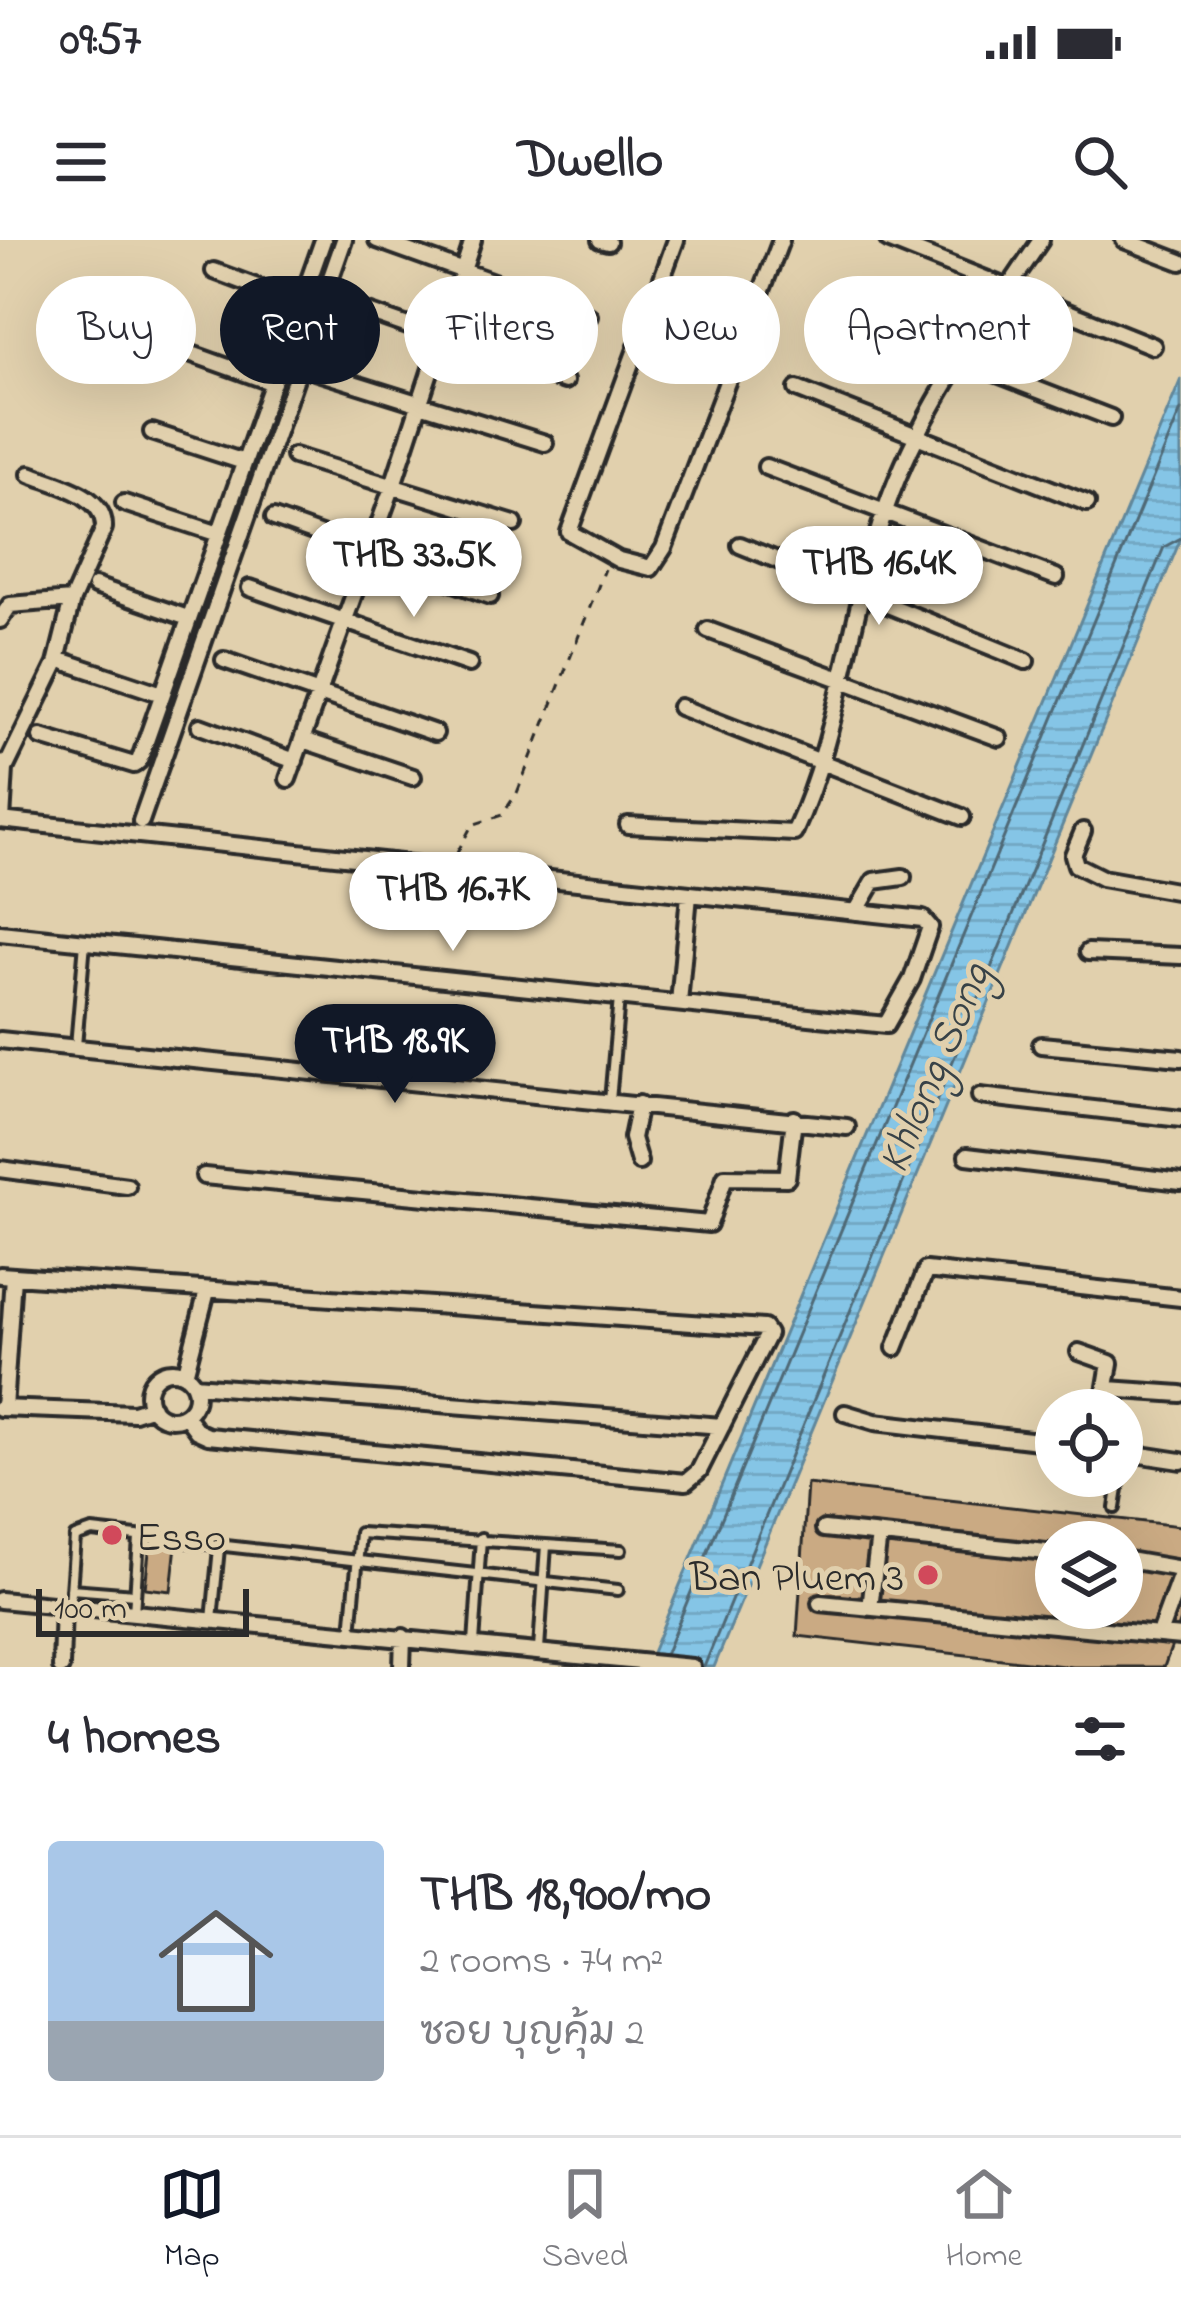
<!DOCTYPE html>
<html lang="en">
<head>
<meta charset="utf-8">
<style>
	body { margin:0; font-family:"Indie Flower","Playpen Sans Thai",sans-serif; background:#f7f7f7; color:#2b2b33; height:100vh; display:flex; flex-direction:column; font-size:45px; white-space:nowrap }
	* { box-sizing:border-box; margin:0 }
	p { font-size:39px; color:#7c7c81 }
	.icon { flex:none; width:66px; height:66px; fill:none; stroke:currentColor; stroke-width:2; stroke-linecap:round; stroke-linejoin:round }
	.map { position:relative; height:1427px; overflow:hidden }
	.details { display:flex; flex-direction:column; background:#fff; flex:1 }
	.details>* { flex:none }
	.banner { position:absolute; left:36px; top:36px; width:1110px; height:108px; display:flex; gap:24px }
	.tools { position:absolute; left:1035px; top:1149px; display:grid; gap:24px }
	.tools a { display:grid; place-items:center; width:108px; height:108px; border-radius:50%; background:#fff; box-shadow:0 12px 48px #0002; font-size:60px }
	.scale { position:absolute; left:36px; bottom:30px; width:213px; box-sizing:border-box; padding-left:12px; border:6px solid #2b2b2b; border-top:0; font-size:33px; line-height:42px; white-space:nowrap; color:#2b2b2b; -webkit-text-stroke:9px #e1d0ad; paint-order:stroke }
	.price { position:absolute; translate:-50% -102px; padding:0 27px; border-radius:42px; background:#fff; color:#222; font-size:39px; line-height:78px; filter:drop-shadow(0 3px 6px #0008) }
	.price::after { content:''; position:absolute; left:50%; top:72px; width:36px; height:27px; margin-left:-18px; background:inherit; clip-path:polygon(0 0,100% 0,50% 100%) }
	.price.active { background:#111827; color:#fff }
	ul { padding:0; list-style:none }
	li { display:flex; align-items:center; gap:36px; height:300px; padding:0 48px }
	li+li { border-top:3px solid #e1e1e2 }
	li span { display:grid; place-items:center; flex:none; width:336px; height:240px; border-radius:12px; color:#555 }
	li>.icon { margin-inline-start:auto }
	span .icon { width:144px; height:144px; fill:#fffc; stroke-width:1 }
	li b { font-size:51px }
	h2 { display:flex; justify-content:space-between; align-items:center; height:144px; padding:0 48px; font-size:51px }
	.pill { padding:0 42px; border-radius:54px; background:#fff; box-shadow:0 12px 48px #0002; font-size:42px; line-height:108px }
	.pill.active { background:#111827; color:#fff }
	.status { display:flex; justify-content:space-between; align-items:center; height:84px; padding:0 60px; background:#fff; direction:ltr }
	.status svg { height:33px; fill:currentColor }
	header { display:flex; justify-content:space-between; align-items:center; height:156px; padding:0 48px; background:#fff; font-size:54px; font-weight:800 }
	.dock { display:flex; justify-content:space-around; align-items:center; height:168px; border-top:3px solid #e1e1e2; background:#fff; font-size:33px; color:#7c7c81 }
	.dock a { display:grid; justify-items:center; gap:6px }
	.dock .active { color:#111827 }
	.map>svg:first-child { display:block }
	.water { fill:url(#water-rules); stroke:#61879b; stroke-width:3 }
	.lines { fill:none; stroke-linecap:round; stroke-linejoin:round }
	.shore { stroke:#4f6976; stroke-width:3 }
	.building { fill:#caaa83; stroke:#2b2b2b; stroke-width:3; fill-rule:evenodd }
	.lane-casing { stroke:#2b2b2b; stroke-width:16 }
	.street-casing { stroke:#2b2b2b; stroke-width:22 }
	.path { stroke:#2b2b2b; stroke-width:3; stroke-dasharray:9 9; stroke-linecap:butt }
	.lane { stroke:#e1d0ad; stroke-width:8 }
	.street { stroke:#e1d0ad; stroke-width:14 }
	.poi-dot { fill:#d1495b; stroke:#e1d0ad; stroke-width:4.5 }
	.labels { text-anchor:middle; stroke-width:10; stroke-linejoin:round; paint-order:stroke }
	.poi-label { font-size:42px; fill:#2b2b2b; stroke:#e1d0ad; text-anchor:start }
	.water-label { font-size:45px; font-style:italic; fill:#384247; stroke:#e1d0ad }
</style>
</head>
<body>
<div class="status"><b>09:57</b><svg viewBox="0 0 49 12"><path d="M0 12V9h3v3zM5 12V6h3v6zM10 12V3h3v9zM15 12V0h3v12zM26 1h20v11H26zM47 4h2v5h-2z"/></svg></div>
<header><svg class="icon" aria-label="menu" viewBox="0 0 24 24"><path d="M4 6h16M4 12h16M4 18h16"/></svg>Dwello<svg class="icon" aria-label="search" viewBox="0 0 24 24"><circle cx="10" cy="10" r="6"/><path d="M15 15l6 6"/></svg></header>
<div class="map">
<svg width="1181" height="1427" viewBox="0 0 1181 1427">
	<defs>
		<pattern id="water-rules" width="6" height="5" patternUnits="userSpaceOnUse" patternTransform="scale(3)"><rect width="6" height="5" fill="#85c5e6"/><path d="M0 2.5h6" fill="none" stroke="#73a9c5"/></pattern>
	</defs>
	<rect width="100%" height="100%" fill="#e1d0ad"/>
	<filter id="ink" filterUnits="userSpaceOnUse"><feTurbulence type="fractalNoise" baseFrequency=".00833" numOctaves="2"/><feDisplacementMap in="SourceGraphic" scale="24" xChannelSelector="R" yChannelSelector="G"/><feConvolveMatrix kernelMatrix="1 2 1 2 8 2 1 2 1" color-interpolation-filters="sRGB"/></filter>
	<g filter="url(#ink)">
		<path class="water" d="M1181 139V298L714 1427H646Z"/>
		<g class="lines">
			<path class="shore" d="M665 1415 1181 170
				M704 1427 1164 307 1181 298"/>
		</g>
		<path class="building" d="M807 1244 1181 1286V1380L1164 1427H1073L797 1396ZM1056 1302H1122V1368H1056Z
			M150 1303 176 1305 171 1351 145 1348Z"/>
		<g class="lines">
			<defs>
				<path id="lane" d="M76 806 85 702
					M610 861 619 758
					M1115 1268 1120 1236
					M546 1305 621 1310
					M71 1349 135 1354
					M70 1365 75 1297 92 1291 618 1350
					M134 1373 139 1298
					M212 1380 219 1308
					M351 1393 360 1293 546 1305 539 1409
					M474 1404 481 1298"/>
				<path id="street" d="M377 0 589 76
					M600 0 608 2
					M676 0 569 292 619 320 651 328 664 308 781 0
					M888 0 1153 106
					M1124 0 1181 22
					M214 31 300 63
					M348 65 565 141
					M829 69 1111 178
					M178 109 273 143
					M292 124 545 203
					M797 149 1087 263
					M152 192 244 222
					M294 216 514 284
					M766 227 1056 337
					M124 263 219 294
					M274 278 490 356
					M740 305 1026 421
					M95 346 188 378
					M250 348 469 424
					M0 380 10 365 72 360 104 288C105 254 57 245 30 234
					M708 390 999 498
					M224 420 435 493
					M66 422 162 454
					M680 467 962 577
					M200 486 295 521
					M41 497 134 525 139 521 323 0
					M303 500 413 537
					M0 523 5 529 2 580
					M5 529 56 424 72 360
					M288 539 393 245 473 0
					M0 580 923 679 930 687 912 739 886 785 0 693
					M141 581 344 0
					M628 585 794 593C841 491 849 374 886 268 921 168 982 87 1041 0
					M1083 591 1073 615 1076 625 1102 638 1181 652
					M856 672 874 641 903 637
					M1088 712 1181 716
					M679 763 689 655
					M0 800 847 887
					M1041 805 1181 818
					M980 856 1181 879
					M967 916 1181 942
					M639 922 632 898 639 864
					M0 929 127 946
					M204 936 709 984 725 937 787 938 794 879
					M0 1035 764 1088 768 1094 699 1231 686 1242 208 1196 197 1191 185 1175
					M895 1108 926 1030 1181 1058
					M1079 1112 1110 1123 1102 1170
					M148 1155a24 24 0 1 1 48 0a24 24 0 1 1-48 0Z
					M185 1135 207 1051
					M194 1145 722 1186
					M1108 1149 1181 1154
					M0 1168 134 1173 152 1167
					M4 1168 13 1036
					M845 1173 875 1182 1056 1203
					M1122 1212 1181 1221
					M824 1289 1056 1313
					M1122 1319 1181 1329
					M0 1360 692 1427
					M820 1363 1181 1397
					M870 1368 879 1295
					M1159 1394 1181 1334
					M61 1427 63 1366
					M402 1427 403 1397"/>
			</defs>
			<use href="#lane" class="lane-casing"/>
			<use href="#street" class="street-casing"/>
			<path class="path" d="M457 613 472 585 502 575 517 553 605 329"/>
			<use href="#lane" class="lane"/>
			<use href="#street" class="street"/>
		</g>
	</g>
	<g class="poi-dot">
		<circle cx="112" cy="1295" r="12"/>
		<circle cx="928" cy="1335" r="12"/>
	</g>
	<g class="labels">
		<g class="poi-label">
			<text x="136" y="1310">Esso</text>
			<text x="904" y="1350" text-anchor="end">Ban Pluem 3</text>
		</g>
		<g class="water-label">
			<text transform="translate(932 827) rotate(-67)" y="16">Khlong Song</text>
		</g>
	</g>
</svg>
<div class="tools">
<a><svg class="icon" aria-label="locate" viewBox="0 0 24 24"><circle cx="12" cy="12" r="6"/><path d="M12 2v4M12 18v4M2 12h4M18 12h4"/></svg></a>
<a><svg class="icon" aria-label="layers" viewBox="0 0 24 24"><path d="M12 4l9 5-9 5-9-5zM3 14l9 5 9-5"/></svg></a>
</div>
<div class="scale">100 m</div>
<b class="price" style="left:414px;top:380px">THB 33.5K</b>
<b class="price" style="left:879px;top:388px">THB 16.4K</b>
<b class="price" style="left:453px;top:714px">THB 16.7K</b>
<b class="price active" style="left:395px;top:866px">THB 18.9K</b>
<div class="banner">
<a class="pill">Buy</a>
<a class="pill active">Rent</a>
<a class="pill">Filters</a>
<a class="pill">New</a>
<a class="pill">Apartment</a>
</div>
</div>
<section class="details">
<h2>4 homes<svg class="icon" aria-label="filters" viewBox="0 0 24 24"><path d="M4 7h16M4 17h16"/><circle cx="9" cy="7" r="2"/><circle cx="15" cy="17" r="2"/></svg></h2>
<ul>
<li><span style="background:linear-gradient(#a9c7e8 75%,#9aa5b1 0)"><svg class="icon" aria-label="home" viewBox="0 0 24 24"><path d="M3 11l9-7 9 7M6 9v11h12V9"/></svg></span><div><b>THB 18,900/mo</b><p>2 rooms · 74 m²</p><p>ซอย บุญคุ้ม 2</p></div></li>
</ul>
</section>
<nav class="dock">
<a class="active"><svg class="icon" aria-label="map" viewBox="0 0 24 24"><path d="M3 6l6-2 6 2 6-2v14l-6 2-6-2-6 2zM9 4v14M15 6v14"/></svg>Map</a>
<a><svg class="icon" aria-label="saved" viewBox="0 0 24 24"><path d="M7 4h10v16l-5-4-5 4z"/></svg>Saved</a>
<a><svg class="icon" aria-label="home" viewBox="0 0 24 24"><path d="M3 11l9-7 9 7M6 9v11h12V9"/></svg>Home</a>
</nav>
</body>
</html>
